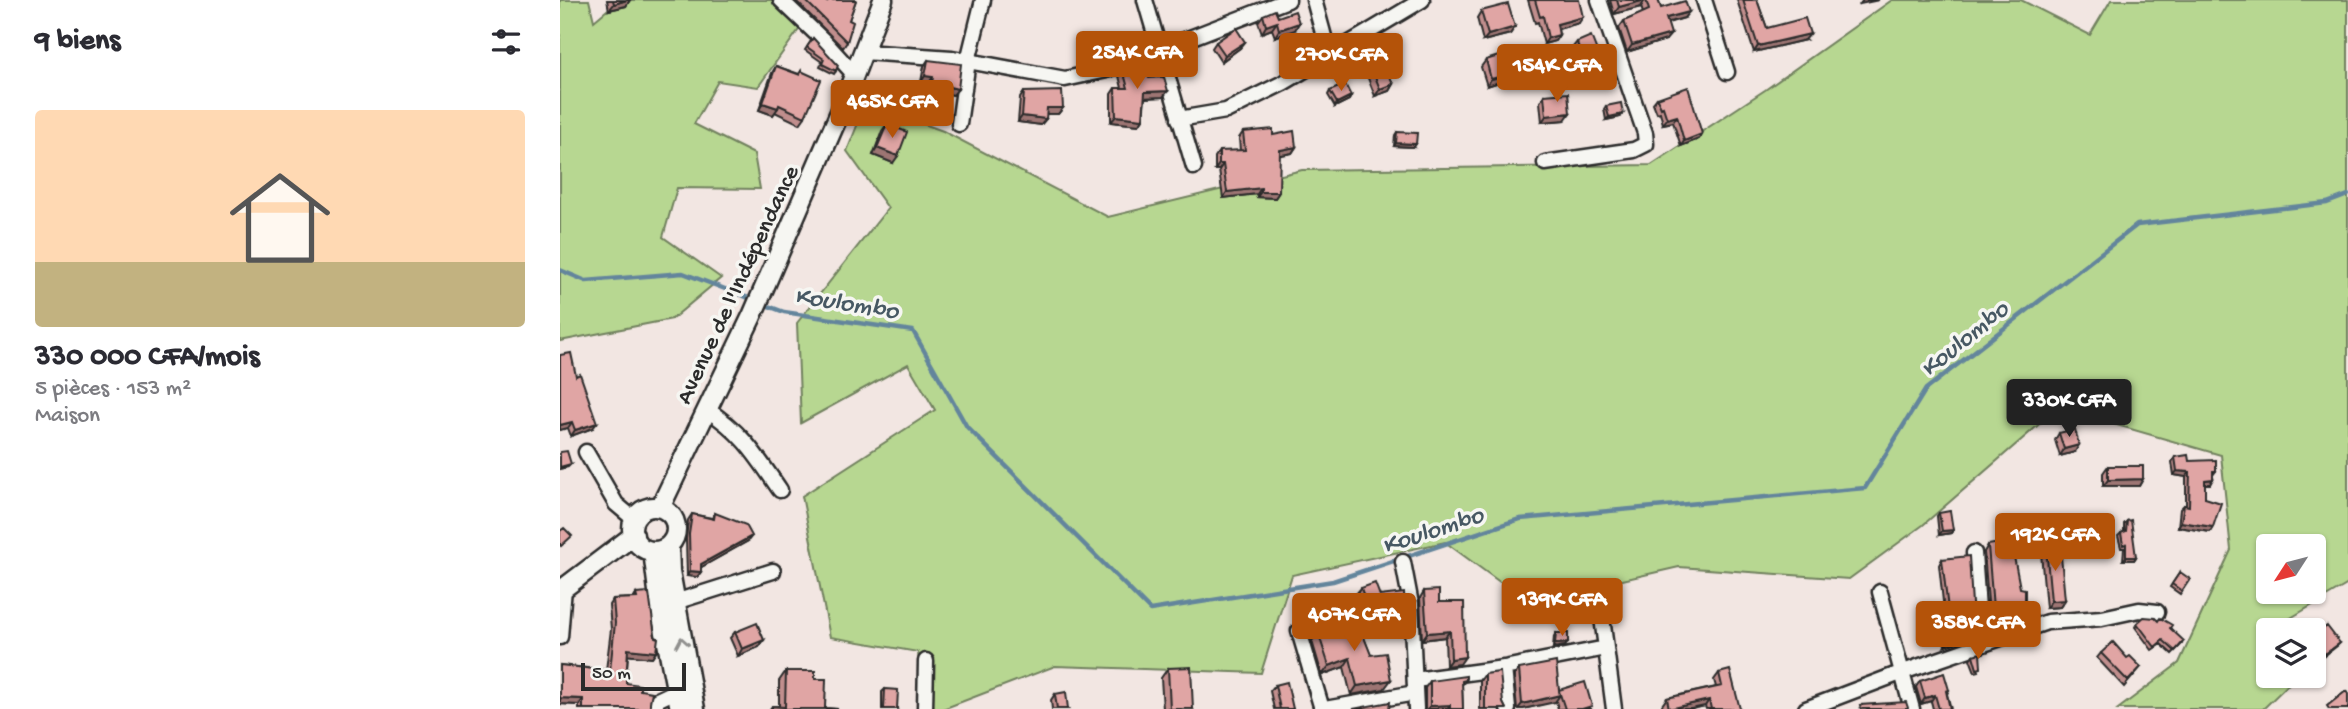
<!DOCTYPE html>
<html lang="fr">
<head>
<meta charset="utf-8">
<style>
	body { margin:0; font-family:"Gochi Hand",sans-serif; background:#f2f2f3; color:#2b2b33; height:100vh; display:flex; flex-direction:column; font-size:26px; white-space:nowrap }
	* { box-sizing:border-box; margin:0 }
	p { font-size:23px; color:#7c7c81 }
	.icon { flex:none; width:38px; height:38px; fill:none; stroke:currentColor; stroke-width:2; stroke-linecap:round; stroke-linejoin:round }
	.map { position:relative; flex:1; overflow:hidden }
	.side { display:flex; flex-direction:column; background:#fff; width:560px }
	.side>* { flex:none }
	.needle { width:46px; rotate:234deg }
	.controls { position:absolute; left:1696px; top:534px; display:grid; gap:14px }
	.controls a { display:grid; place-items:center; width:70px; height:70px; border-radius:7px; background:#fff; box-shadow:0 2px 5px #0004; font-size:35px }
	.scale { position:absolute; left:21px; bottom:18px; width:105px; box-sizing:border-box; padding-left:7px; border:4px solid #2b2b2b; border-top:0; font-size:19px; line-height:24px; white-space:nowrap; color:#2b2b2b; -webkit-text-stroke:5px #f6f6f2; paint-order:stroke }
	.price { position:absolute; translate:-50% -60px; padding:0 16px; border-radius:7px; background:#b45309; color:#fff; font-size:23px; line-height:46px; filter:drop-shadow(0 2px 4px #0008) }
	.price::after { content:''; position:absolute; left:50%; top:42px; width:21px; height:16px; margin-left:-10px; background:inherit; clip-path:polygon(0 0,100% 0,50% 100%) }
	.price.active { background:#222; color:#fff }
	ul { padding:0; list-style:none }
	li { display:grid; align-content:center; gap:14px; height:371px; padding:0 35px }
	li span { display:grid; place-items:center; height:217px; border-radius:7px; color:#555 }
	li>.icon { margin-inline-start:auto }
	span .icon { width:126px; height:126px; fill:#fffc; stroke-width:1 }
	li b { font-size:30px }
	h2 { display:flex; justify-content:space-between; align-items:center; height:84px; padding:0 35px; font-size:30px }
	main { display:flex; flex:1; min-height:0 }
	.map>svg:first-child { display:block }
	.green { fill:#b7d791; stroke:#71815e; stroke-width:2; fill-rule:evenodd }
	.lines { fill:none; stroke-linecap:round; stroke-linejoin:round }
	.stream { stroke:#63859c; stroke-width:4.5 }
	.minor-casing { stroke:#2b2b2b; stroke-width:19 }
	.tertiary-casing { stroke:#2b2b2b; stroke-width:23 }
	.minor { stroke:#f6f6f2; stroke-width:14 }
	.tertiary { stroke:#f6f6f2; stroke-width:18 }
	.wall { fill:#c18e8d; stroke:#2b2b2b; stroke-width:2 }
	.shaded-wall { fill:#9d7473; stroke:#2b2b2b; stroke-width:2 }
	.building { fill:#e0a5a4; stroke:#2b2b2b; stroke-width:2 }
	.oneway { stroke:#90908e }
	.labels { text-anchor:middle; stroke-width:7; stroke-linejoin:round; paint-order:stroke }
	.street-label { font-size:24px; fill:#2b2b2b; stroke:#f6f6f2 }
	.water-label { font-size:26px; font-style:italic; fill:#475863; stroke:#f6f6f2 }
</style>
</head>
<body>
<main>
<section class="side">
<h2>9 biens<svg class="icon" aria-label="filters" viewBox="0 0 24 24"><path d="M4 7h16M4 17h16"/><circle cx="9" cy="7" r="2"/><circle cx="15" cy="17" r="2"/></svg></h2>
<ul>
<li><span style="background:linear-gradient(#ffd9b3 70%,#c2b280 0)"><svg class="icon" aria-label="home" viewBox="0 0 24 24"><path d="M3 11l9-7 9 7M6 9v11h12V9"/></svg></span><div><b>330 000 CFA/mois</b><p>5 pièces · 153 m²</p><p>Maison</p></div></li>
</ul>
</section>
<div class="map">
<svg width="1788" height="709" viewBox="0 0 1788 709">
	<rect width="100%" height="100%" fill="#f2e6e2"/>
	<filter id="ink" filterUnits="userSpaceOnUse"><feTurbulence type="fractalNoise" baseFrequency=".0143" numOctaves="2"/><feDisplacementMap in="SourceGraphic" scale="14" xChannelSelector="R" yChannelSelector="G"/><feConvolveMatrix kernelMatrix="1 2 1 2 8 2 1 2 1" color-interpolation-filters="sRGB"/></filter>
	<g filter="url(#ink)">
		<path class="green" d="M0 0H29L34 21 59 0H260L198 87 158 81 134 124 194 154 200 189 117 188 103 237 161 278 112 319 0 341Z
			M1332 0H1461L1530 35 1551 0H1788V584L1724 622 1726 630H1708V676H1737L1703 709H1558L1619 663 1671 550 1661 455 1498 408 1363 525 1289 579 1119 567 967 602 885 542 732 575 701 673 495 666 383 709H362L358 652 270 637 242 496 375 410 348 364 241 423 237 323 328 208 287 151 306 103 383 131 548 217 742 170 1091 165 1205 90ZM1708 546H1754V592H1708Z"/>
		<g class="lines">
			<path class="stream" d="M0 270 26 281 123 273 194 300
				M203 304 224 312 353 331 407 427 590 610 773 581 960 519 1305 488 1366 389 1577 225 1767 203 1788 195"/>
			<defs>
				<path id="minor" d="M221 0 263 40 294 74
					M585 0 634 167
					M754 0 769 55
					M1144 0 1167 72
					M303 52 392 58 505 79 547 70 728 0
					M619 119 666 111 723 83 862 0
					M399 124 408 61 423 0
					M985 163 1074 150 1086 144 1085 133 1039 0
					M146 409C182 432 196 455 220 490
					M26 452 56 504 75 520
					M1414 553 1418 609 1424 643
					M843 562 851 604 856 709
					M1320 592 1352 709
					M115 602 213 571
					M1041 610 1054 709
					M739 631 762 709
					M0 637 4 588
					M944 668 948 709
					M855 680 944 668 1046 648
					M95 709 97 700 116 691
					M365 709 366 661
					M765 709 855 693
					M1246 709 1343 672 1487 622 1542 618 1579 610 1597 612"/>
				<path id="tertiary" d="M72 529a22 22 0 1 1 44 0a22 22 0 1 1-44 0Z
					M100 508 192 316 280 112 323 0
					M109 546 110 571 135 709
					M93 551 100 607 120 709
					M0 591 74 535"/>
			</defs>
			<use href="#minor" class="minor-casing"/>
			<use href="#tertiary" class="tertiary-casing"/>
			<use href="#minor" class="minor"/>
			<use href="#tertiary" class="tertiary"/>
		</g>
		<path class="wall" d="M47 0H70L66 6 49 10Z
			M235 0H264L266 1V0H296L289 20 287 42 283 48Z
			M968 0H1019V23L998 29 999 35 995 41 984 44 978 22 975 23Z
			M1050 0H1098L1101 8 1124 18 1108 23 1106 40 1067 52 1059 28 1064 21 1083 13 1081 7 1054 14Z
			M1177 0H1197L1207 28 1245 40 1194 52Z
			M921 11 955 27 950 34 923 41 917 18Z
			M703 15 718 17 735 30 715 37 712 29 702 33 698 22Z
			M253 38 276 71 274 74 260 67 262 62 245 50Z
			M656 42H685L680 48 661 62 652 48Z
			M1017 42 1045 71 1041 76 1027 80 1023 66 1018 67 1013 47Z
			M616 49 626 64 616 69 611 55Z
			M807 56 833 84 829 91 815 96 802 63Z
			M368 60 393 95 367 89 369 83 361 82 364 66Z
			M926 60 951 74 946 80 927 86 921 67Z
			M216 66 239 74 241 71 245 117 240 124 215 112 213 115 199 110 212 73Z
			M563 70 589 78 603 97 585 98 583 119 579 125 551 122V94L555 88H562L559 76Z
			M770 91 791 96 789 100 775 107 768 95Z
			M464 92 503 108 498 114H486L481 125 458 122 460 98Z
			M984 95 1005 120 982 122 980 102Z
			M1097 98 1142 134 1139 139 1121 146 1113 122 1103 124 1100 112 1097 113 1093 103Z
			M1046 106 1060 117 1046 120 1044 109Z
			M327 124 333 163 313 155 322 131Z
			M683 132 713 135 736 147 732 153 719 155V192L715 198 697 197V194L663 198 659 170H655V157L659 151H680L679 138Z
			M837 132 854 147 834 146 835 135Z
			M16 376 33 428 11 436 8 428Z
			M1499 433 1515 452 1500 456 1495 440Z
			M1615 457 1629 461 1656 471 1653 475 1650 484H1645V498L1653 527 1650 532 1618 527 1620 509 1624 505H1626V477L1614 475 1612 462Z
			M1548 466 1583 479 1579 486H1543V473Z
			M155 513 188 541 141 567V572L137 577 127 576 126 539 128 520 132 514 152 518Z
			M1379 513 1393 530 1391 533 1379 535 1377 516Z
			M1567 521 1576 557 1574 560H1563L1564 548H1561L1558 536 1561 533 1564 532V524Z
			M1428 545 1460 588 1465 605 1460 612 1444 611 1429 614 1424 552Z
			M1486 546 1505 600 1500 607 1486 608 1481 553Z
			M1382 559 1412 604 1417 632 1413 637 1385 646 1384 632 1386 629 1379 565Z
			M1620 572 1622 591 1620 594 1610 587Z
			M801 588 820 596 846 619 842 625 801 630 824 689 791 695 784 667 762 675 752 641 758 632 793 618 791 607 795 601H799L796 594Z
			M864 591 879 602H904L900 664 886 666 885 637 862 640 860 598Z
			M76 594 96 652 92 658 68 655 66 683 80 690 90 702V709H19V705L0 704V665L46 670 51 629 49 605 53 599 74 598Z
			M1577 623 1610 628 1622 644 1612 654 1601 644 1592 650 1575 627Z
			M175 632 204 640 199 647 178 656 170 638Z
			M996 633 1005 646 993 648 994 636Z
			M1755 635 1780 643 1777 646 1763 657 1756 649 1758 646 1754 640Z
			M1541 653 1567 658 1581 667 1564 687 1537 658Z
			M1413 655 1419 671 1415 672 1410 659Z
			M608 668 633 709H603L601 678Z
			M959 669 999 690 1030 709H998L996 701 963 709H957L954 676Z
			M226 671 255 679 265 708 278 709H210L212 706H219V681Z
			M1159 673 1180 709H1146L1145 706 1131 709H1103L1102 705 1107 698 1156 687 1154 680Z
			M925 674 943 703 946 709H920V681Z
			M906 680 902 685 903 709H865V688L870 681Z
			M1360 681 1389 690 1387 694 1391 709H1373L1371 701 1361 704 1356 687Z
			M715 685 733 709H714L710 691Z
			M325 689 337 709H322V692Z
			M495 694 508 709H492L491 700Z"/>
		<path class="shaded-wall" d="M67 0H70L66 6 49 10 54 4Z
			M1085 0 1081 7 1054 14 1059 7Z
			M1303 0H1319L1300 4Z
			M1129 12 1124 18 1102 24 1106 18Z
			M1023 17 1019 23 992 31 997 24Z
			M717 22 712 29 702 33 706 26Z
			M739 23 735 30 715 37 719 30Z
			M955 27 950 34 923 41 928 35Z
			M1111 34 1106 40 1067 52 1072 45Z
			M1250 34 1245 40 1194 52 1198 46Z
			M999 35 995 41 984 44 988 38Z
			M685 42 680 48 661 62 665 55Z
			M631 57 626 64 616 69 620 62Z
			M1027 61 1023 66 1018 67 1022 62Z
			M1045 71 1041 76 1027 80 1031 75Z
			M951 74 946 80 927 86 931 79Z
			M365 76 373 77 369 83 361 82Z
			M372 83 398 89 393 95 367 89Z
			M833 84 829 91 815 96 820 89Z
			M608 91 603 97 581 98 585 92Z
			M791 96 789 100 775 107 777 103Z
			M203 103 218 108 213 115 199 110Z
			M487 108H503L498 114H483Z
			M1010 113 1005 120 982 122 986 116Z
			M1063 114 1060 117 1046 120 1049 117Z
			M462 116 486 119 481 125 458 122Z
			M556 116 583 119 579 125 551 122Z
			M1117 116 1113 122 1103 124 1107 119Z
			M1142 134 1139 139 1121 146 1124 141Z
			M836 143 856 144 854 147 834 146Z
			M736 147 732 153 716 156 720 150Z
			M317 148 338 156 333 163 313 155Z
			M659 164H663L659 170H655Z
			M701 188 697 194 663 198 667 192Z
			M701 192H719L715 198 697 197Z
			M12 422 8 428 0 430V425Z
			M37 423 33 428 11 436 15 430Z
			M1519 445 1515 452 1500 456 1504 449Z
			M11 464 8 467 0 469V467Z
			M1617 471 1630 472 1626 477 1614 475Z
			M1583 479 1579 486H1543L1548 480Z
			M1653 479 1650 484H1642L1645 480Z
			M1621 522 1653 527 1650 532 1618 527Z
			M1393 530 1391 533 1379 535 1382 531Z
			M192 536 188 541 138 569 141 564Z
			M1566 557H1576L1574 560H1563Z
			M130 571 141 572 137 577 127 576Z
			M1505 600 1500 607 1486 608 1491 601Z
			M1449 605H1465L1460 612 1444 611 1429 614 1433 608Z
			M846 619 842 625 795 630 799 624Z
			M890 631 885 637 862 640 867 633Z
			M1417 632 1413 637 1385 646 1389 641Z
			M204 640 199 647 178 656 182 649Z
			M1008 643 1005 646 993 648 995 644Z
			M68 649 96 652 92 658 64 655Z
			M905 657 900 664 886 666 891 659Z
			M790 658 784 667 762 675 769 666Z
			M831 680 824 689 791 695 797 686Z
			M1000 695 995 702 963 709H958L962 704Z
			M1375 695 1371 701 1361 704 1365 698Z
			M0 698 23 699 19 705 0 704Z
			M1149 700 1145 706 1131 709H1108Z
			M890 705 887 709H867L870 706Z"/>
		<path class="building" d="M53 0H67L54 4Z
			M245 0H264L267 2 268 0H296L289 20 293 22 287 42Z
			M975 0H1019L1023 17 997 24 999 35 988 38 983 16 980 17Z
			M1057 0H1085L1059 7Z
			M1086 0H1098L1101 8 1125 1 1129 12 1106 18 1111 34 1072 45 1064 21 1089 10Z
			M1183 0H1197L1207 28 1245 18 1250 34 1198 46Z
			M948 4 955 27 928 35 921 11Z
			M715 10 718 17 735 11 739 23 719 30 717 22 706 26 703 15Z
			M676 28 685 42 665 55 656 42Z
			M1031 36 1045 71 1031 75 1027 61 1022 62 1017 42Z
			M253 38 278 65 276 71 262 64 264 59 247 47Z
			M625 45 631 57 620 62 616 49Z
			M820 51 833 84 820 89 807 56Z
			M945 54 951 74 931 79 926 60Z
			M368 60 401 64 398 89 372 83 373 77 365 76Z
			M585 61 589 78 604 77 608 91 585 92 583 119 556 116 555 88H568L563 70Z
			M216 66 240 75 241 71 261 80 245 117 219 105 218 108 203 103Z
			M785 84 791 96 777 103 770 91Z
			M1128 87 1142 134 1124 141 1117 116 1107 119 1103 107 1101 108 1097 98Z
			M502 91 503 108H487L486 119 462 116 464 92Z
			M1008 93 1010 113 986 116 984 95Z
			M1061 103 1063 114 1049 117 1046 106Z
			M327 124 347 132 338 156 317 148Z
			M713 129V135L734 131 736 147 720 150 719 192H701V188L667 192 663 164H659V151L685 150 683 132Z
			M837 132 857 133 856 144 836 143Z
			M11 353 16 376 20 374 37 423 15 430 12 422 0 425V355Z
			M1515 429 1519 445 1504 449 1499 433Z
			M7 451 11 464 0 467V452Z
			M1628 455 1629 461 1656 460V471H1653V479L1645 480V498L1661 503 1653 527 1621 522 1624 505 1629 506 1630 472 1617 471 1615 457Z
			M1548 466H1583V479L1548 480Z
			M1390 511 1393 530 1382 531 1379 513Z
			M155 513 186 525 192 536 141 564V572L130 571 129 534 132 514 154 519Z
			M1571 520 1576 557H1566V544L1563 545 1561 533 1566 531 1567 521Z
			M4 528 12 536 1 546 0 545V531Z
			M1451 541 1460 588 1465 589V605H1449L1433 608 1428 545Z
			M1500 545 1505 600 1491 601 1486 546Z
			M1409 556 1412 604 1417 632 1389 641 1388 626H1390L1382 559Z
			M1620 572 1630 579 1622 591 1612 584Z
			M815 583 820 596 844 593 846 619 799 624 795 601 805 600 801 588Z
			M879 590V602H904L905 657 891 659 890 631 867 633 864 591Z
			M89 593 95 637 98 638 96 652 68 649 66 683 80 685V690L92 692 90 702V709H23V699L0 698V665L50 671 55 623 53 599 77 598 76 594Z
			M796 617 811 655 826 653 831 680 797 686 790 658 769 666 758 632Z
			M1584 617 1595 618 1598 621 1600 618 1612 625 1610 628 1624 641 1615 651 1603 640 1595 647 1577 623Z
			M197 623 204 640 182 649 175 632Z
			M1767 626 1780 643 1765 654 1759 645 1761 643 1755 635Z
			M996 633H1008V643L995 644Z
			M1553 642 1567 658 1570 656 1581 667 1568 681 1541 653Z
			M1420 653 1421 668 1417 669 1413 655Z
			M996 662 999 690 1025 682 1032 706 1022 709H1005L999 691 1000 695 962 704 959 669Z
			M631 667 633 709H610L608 668Z
			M1170 670 1180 709H1151L1149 700 1109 709 1107 698 1162 686 1159 673Z
			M226 671H255V679H266L265 708 278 709H212V706L225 707Z
			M940 672 943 703 946 709H925V674Z
			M1384 673 1389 690 1386 691 1390 709H1379L1375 695 1365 698 1360 681Z
			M906 676V680L902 681 903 709H890V705L870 706V681Z
			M727 682 733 709H720L715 685Z
			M325 689 338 690 337 709H324Z
			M1786 691 1788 694V709H1769L1767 706Z
			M506 692 508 709H497L495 694Z
			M830 702 829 709H793Z
			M1346 702 1348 708 1347 709H1301L1300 705Z"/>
		<defs><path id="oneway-chevron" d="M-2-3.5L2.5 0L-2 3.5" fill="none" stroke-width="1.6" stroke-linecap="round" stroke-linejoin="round" transform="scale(1.75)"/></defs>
		<use class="oneway" href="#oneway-chevron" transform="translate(122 642) rotate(-100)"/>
	</g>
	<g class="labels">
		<g class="street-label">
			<text transform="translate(176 284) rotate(-65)" y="8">Avenue de l'Indépendance</text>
		</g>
		<g class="water-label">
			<text transform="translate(287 301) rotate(9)" y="9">Koulombo</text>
			<text transform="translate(1403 337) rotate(-39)" y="9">Koulombo</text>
			<text transform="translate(872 528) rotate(-18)" y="9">Koulombo</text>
		</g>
	</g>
</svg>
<div class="controls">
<a><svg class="needle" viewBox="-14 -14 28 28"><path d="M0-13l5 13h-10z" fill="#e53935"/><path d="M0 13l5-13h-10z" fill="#7c7c81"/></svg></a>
<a><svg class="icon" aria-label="layers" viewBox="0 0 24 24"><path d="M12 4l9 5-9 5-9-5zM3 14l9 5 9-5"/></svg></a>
</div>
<div class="scale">50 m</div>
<b class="price" style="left:577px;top:91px">254K CFA</b>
<b class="price" style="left:781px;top:93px">270K CFA</b>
<b class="price" style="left:997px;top:104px">154K CFA</b>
<b class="price" style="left:332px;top:140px">465K CFA</b>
<b class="price active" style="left:1509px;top:439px">330K CFA</b>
<b class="price" style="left:1495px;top:573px">192K CFA</b>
<b class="price" style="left:1002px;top:638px">139K CFA</b>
<b class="price" style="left:794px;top:653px">407K CFA</b>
<b class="price" style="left:1418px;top:661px">358K CFA</b>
</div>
</main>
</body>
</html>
